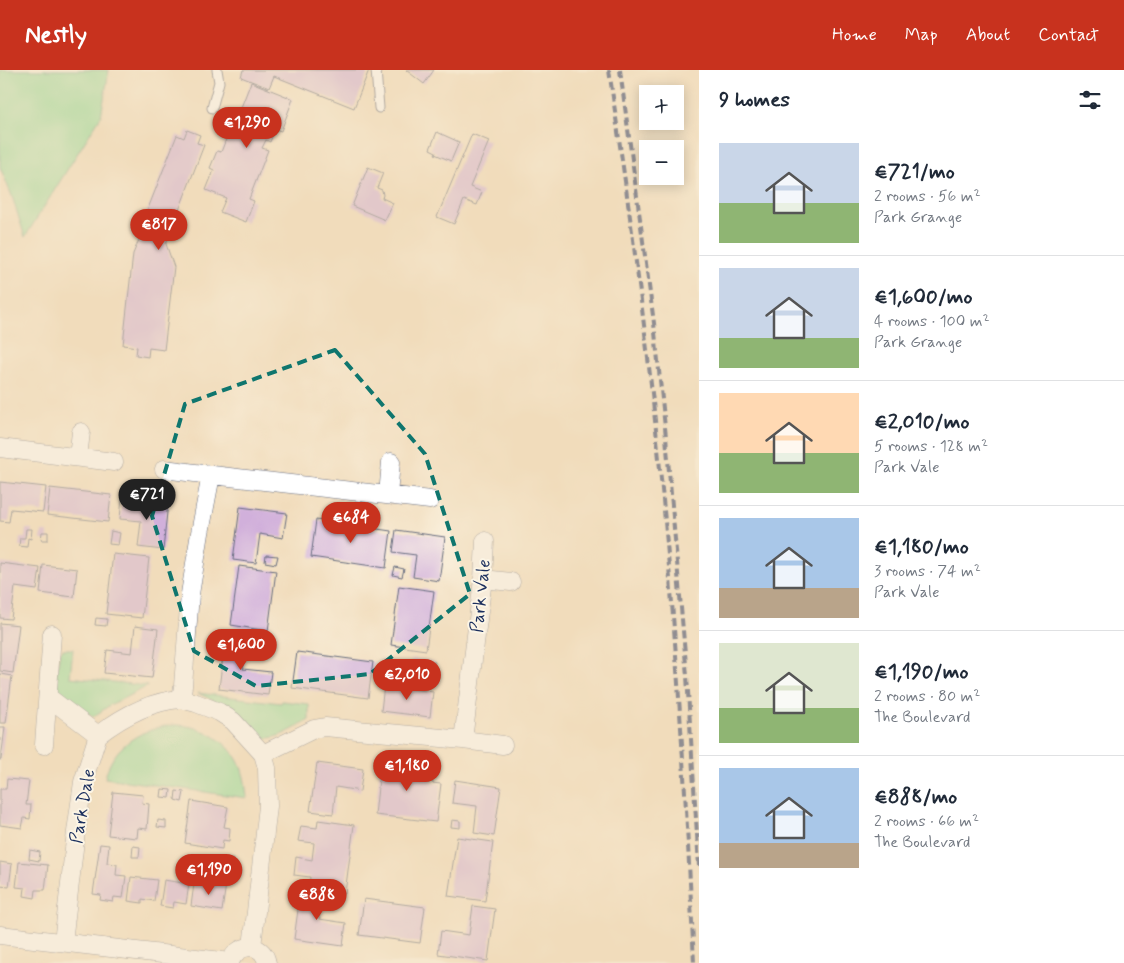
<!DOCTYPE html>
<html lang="en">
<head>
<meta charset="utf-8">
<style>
	body { margin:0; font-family:Mynerve,sans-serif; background:#f6f6f7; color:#1f2937; height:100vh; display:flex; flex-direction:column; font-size:19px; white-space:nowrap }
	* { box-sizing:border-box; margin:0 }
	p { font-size:16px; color:#747a83 }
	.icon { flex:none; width:28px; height:28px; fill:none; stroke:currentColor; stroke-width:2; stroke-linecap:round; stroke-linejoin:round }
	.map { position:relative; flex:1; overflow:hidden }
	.sheet { display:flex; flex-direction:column; background:#fff; width:425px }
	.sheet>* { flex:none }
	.tools { position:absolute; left:639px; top:15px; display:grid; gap:10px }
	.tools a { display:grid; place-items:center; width:45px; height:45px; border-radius:0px; background:#fff; box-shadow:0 2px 12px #0003; font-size:25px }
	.price { position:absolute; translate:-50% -42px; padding:0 11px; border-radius:18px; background:#c8321e; color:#fff; font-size:16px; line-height:32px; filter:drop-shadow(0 1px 2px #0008) }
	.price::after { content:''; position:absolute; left:50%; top:30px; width:15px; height:11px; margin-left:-8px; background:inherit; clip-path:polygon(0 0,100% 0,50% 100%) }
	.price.on { background:#222; color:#fff }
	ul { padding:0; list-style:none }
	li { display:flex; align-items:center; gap:15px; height:125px; padding:0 20px }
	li+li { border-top:1px solid #e0e1e3 }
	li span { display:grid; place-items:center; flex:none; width:140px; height:100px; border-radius:0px; color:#555 }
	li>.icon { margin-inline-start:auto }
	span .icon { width:60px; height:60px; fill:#fffc; stroke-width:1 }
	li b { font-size:21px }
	h2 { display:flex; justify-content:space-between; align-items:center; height:60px; padding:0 20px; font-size:21px }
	header { display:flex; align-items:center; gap:30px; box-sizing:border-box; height:70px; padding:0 25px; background:#c8321e; color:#fff }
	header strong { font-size:24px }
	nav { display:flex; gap:28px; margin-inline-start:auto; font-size:18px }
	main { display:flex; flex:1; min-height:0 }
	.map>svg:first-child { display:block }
	.green { fill:#8fdd9c; stroke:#55867d }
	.building { fill:#d1b0db }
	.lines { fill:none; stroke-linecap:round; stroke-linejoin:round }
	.service-casing { stroke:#666c7f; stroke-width:11 }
	.minor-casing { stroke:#666c7f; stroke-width:19 }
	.service { stroke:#fff; stroke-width:9 }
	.minor { stroke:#fff; stroke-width:18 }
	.rail { stroke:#1b2f5e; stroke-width:4; stroke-dasharray:8 4; stroke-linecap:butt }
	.marked { fill:none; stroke:#0f766e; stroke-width:4; stroke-dasharray:10 6; stroke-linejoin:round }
	.labels { text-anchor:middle; stroke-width:4; stroke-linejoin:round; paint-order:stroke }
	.street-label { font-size:18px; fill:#1b2f5e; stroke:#fcf5e5 }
</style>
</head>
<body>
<header>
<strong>Nestly</strong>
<nav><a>Home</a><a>Map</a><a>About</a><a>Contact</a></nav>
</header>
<main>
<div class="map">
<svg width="699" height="893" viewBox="0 0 699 893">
	<rect width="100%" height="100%" fill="#fcf5e5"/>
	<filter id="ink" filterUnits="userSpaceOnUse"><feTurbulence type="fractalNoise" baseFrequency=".02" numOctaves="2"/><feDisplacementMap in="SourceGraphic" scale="10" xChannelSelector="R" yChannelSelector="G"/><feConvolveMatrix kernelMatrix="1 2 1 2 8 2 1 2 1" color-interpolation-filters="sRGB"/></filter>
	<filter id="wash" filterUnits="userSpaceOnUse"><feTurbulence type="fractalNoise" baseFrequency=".0096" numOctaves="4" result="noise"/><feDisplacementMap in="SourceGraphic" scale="20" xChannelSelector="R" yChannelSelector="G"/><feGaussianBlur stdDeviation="1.12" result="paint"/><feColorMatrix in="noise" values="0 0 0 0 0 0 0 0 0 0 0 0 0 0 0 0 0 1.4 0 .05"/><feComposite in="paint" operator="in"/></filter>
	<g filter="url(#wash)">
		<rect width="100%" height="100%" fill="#f1dcbb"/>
		<path class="green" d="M0 0H109L101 46 25 167 12 126 0 97Z
			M63 579H73L70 607 148 616 110 635 93 647 73 632 56 617 55 610 60 582Z
			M198 623 281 633 282 631 309 634V650C298 656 279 669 266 668 260 667 255 662 250 657 235 642 218 633 198 623Z
			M175 655C203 655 233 673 242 700 245 709 246 718 247 728L105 708C112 675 144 657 175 655Z"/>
		<g id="blocks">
			<path class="building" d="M243 0H369L354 38 274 6 269 18 241 7Z
				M406 0H434L424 14Z
				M251 12 293 29 281 61 275 59 270 72 266 70 262 78 268 80 249 129 254 131 246 152 220 142 226 128 206 120 214 100 210 98 217 81 221 82 236 44 238 45Z
				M187 60 200 65 197 73 204 75 166 174 174 197 164 280 149 278 148 287 136 285 137 277 123 275 133 184 143 160 140 159 177 65 184 68Z
				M437 62 459 72 451 91 435 84 436 82 430 79Z
				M472 64 489 71 470 117 482 122 477 135 464 130 454 154 437 147Z
				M368 97 383 103 377 118 382 120 383 125 382 128 393 133 385 150 352 136Z
				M0 412 46 417 43 442 11 439 9 452 0 451Z
				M50 418 111 425 108 452 47 445Z
				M122 428 168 433 163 480 138 477 141 451 120 449Z
				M240 437 287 443 283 468 260 464 256 493 233 490Z
				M316 450 391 461 386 498 311 487Z
				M26 459H32L31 469 28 468 27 477 19 476 20 468H25Z
				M396 460 445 467 439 511 413 507 416 485 393 482Z
				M111 461 120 463 118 475 109 474Z
				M42 462H48V470H41Z
				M113 484 149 488 142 548 106 544Z
				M266 485 278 486 276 494 265 492Z
				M0 493 40 498 37 520 15 517 11 549 0 548Z
				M43 495 77 499 74 527 40 523Z
				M239 496 276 501 268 561 231 555Z
				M395 497 404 499 402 507 393 505Z
				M399 516 434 521 426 580 391 575Z
				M96 548 107 549 106 556 95 555Z
				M0 553 19 555 13 603 0 601Z
				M135 556 158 559 152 608 104 603 107 580 132 583Z
				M262 567 272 569 271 576 260 574Z
				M225 568 247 571 243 599 271 602 268 625 219 619Z
				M297 582 373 592 368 628 292 618Z
				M412 588 435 592 431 617 408 614Z
				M0 604 12 606 6 653H0Z
				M384 615 433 622 430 647 381 641Z
				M0 657H5L1 690H0Z
				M381 690 408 693 406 708 412 709 413 695 435 698 432 713 441 714 436 752 375 745Z
				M317 693 363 699 360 721 336 717 333 744 310 741Z
				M7 709 29 711 26 735H31L30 749 24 748 22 758 0 755V719H6Z
				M455 710 501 717 494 766 474 763 477 736 452 733Z
				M162 719 171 720 170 728 161 727Z
				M176 721 184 722 182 732 175 730Z
				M113 722 143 725 142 733 149 734 147 759 138 758 137 768 108 765Z
				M191 731 228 737 224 757 230 758 229 771 223 770 222 779 185 773Z
				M158 750 166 751V758L157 757Z
				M318 750 354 755 345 823 309 818 310 807 294 805 296 787 312 790 314 773 298 771 301 756 317 758Z
				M452 750 460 751V758L451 757Z
				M457 767 493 772 485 831 448 826Z
				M100 774 109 775 107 793 117 794 116 805 126 806 123 828 114 827 113 832 100 830 101 825 93 824Z
				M133 776 140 777 139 787H132Z
				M30 780 40 782 39 791 29 789Z
				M228 789H233L232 795H228Z
				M0 792 12 794 9 817 0 816Z
				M19 792 48 795 45 820H36L35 828 24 826 25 818 16 817Z
				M225 796 230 797 229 804H225Z
				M131 807 157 810 154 831 142 829V833L128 831Z
				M164 810 189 814 186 834 174 832 173 838 160 836Z
				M203 810 226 814 222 841 191 836 194 814 203 815Z
				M301 818 323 821 319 849 346 853 343 876 294 869Z
				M364 829 425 837 420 873 359 865Z
				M473 836 495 839 488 891 438 884 441 861 469 865Z"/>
		</g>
	</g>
	<g filter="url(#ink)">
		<use href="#blocks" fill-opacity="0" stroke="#666c7f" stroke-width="1"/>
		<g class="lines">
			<defs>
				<path id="service" d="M376 0 379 38
					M212 38 219 12 217 0"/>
				<path id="minor" d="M0 378 114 392
					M78 387 81 362
					M164 399 195 403 430 430
					M388 425 391 392
					M483 509 511 512
					M48 627 98 665 83 712 76 762 63 872
					M181 629 196 633 219 642 233 651 263 684 267 698 268 736 252 877
					M98 665C123 646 150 631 181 629L183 616 190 524 200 463 211 405
					M463 670 483 509 485 471
					M44 675 52 564
					M263 684 314 659 325 657 463 670 503 675
					M0 865 230 892
					M230 893C236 873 263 871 267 893"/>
			</defs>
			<use href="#service" class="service-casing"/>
			<use href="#minor" class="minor-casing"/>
			<use href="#service" class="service"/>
			<use href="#minor" class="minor"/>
			<path class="rail" d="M609 0C628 129 646 259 659 389 676 557 686 725 694 893
				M620 0 654 253 666 367 687 606 699 796"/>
		</g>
	</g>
	<path d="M0 0H699V893H0ZM335 280 425 384 470 524 370 604 256 616 194 581 152 446 185 334Z" fill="#f1dcbb" fill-opacity=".55" fill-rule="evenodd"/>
	<path class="marked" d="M335 280 425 384 470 524 370 604 256 616 194 581 152 446 185 334Z"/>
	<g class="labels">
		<g class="street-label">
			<text transform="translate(480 526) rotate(-84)" y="6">Park Vale</text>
			<text transform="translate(82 736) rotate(-80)" y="6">Park Dale</text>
		</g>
	</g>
</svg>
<div class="tools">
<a>+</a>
<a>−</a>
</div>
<b class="price" style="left:247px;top:79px">€1,290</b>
<b class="price" style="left:159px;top:181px">€817</b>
<b class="price on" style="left:147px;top:451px">€721</b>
<b class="price" style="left:351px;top:474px">€684</b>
<b class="price" style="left:241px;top:601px">€1,600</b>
<b class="price" style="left:407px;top:631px">€2,010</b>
<b class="price" style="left:407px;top:722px">€1,180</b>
<b class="price" style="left:209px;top:826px">€1,190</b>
<b class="price" style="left:317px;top:851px">€888</b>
</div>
<section class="sheet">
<h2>9 homes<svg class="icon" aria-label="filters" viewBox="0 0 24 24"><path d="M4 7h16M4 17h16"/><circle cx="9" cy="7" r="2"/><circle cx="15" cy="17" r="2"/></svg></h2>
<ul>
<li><span style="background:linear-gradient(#c9d6e8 60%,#8fb573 0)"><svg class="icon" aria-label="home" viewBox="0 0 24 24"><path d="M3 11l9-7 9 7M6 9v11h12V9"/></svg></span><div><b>€721/mo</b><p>2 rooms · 56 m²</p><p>Park Grange</p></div></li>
<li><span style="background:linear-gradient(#c9d6e8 70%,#8fb573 0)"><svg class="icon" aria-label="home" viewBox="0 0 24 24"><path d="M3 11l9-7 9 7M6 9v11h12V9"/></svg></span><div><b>€1,600/mo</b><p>4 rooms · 100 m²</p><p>Park Grange</p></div></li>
<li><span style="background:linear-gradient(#ffd9b3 60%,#8fb573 0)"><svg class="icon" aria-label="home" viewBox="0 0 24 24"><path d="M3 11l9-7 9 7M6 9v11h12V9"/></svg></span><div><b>€2,010/mo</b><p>5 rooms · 128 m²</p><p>Park Vale</p></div></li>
<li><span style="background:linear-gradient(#a9c7e8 70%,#b9a48a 0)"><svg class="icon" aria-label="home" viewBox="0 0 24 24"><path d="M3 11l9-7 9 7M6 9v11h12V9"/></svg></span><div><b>€1,180/mo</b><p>3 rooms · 74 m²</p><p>Park Vale</p></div></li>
<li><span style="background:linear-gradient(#dfe7d0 65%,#8fb573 0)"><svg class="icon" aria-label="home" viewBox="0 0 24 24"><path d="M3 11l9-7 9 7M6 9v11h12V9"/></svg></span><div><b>€1,190/mo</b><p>2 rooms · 80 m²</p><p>The Boulevard</p></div></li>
<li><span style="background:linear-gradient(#a9c7e8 75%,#b9a48a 0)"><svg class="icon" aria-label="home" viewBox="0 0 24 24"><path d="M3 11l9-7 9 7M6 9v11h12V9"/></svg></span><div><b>€888/mo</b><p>2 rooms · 66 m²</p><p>The Boulevard</p></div></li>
</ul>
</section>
</main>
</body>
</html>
